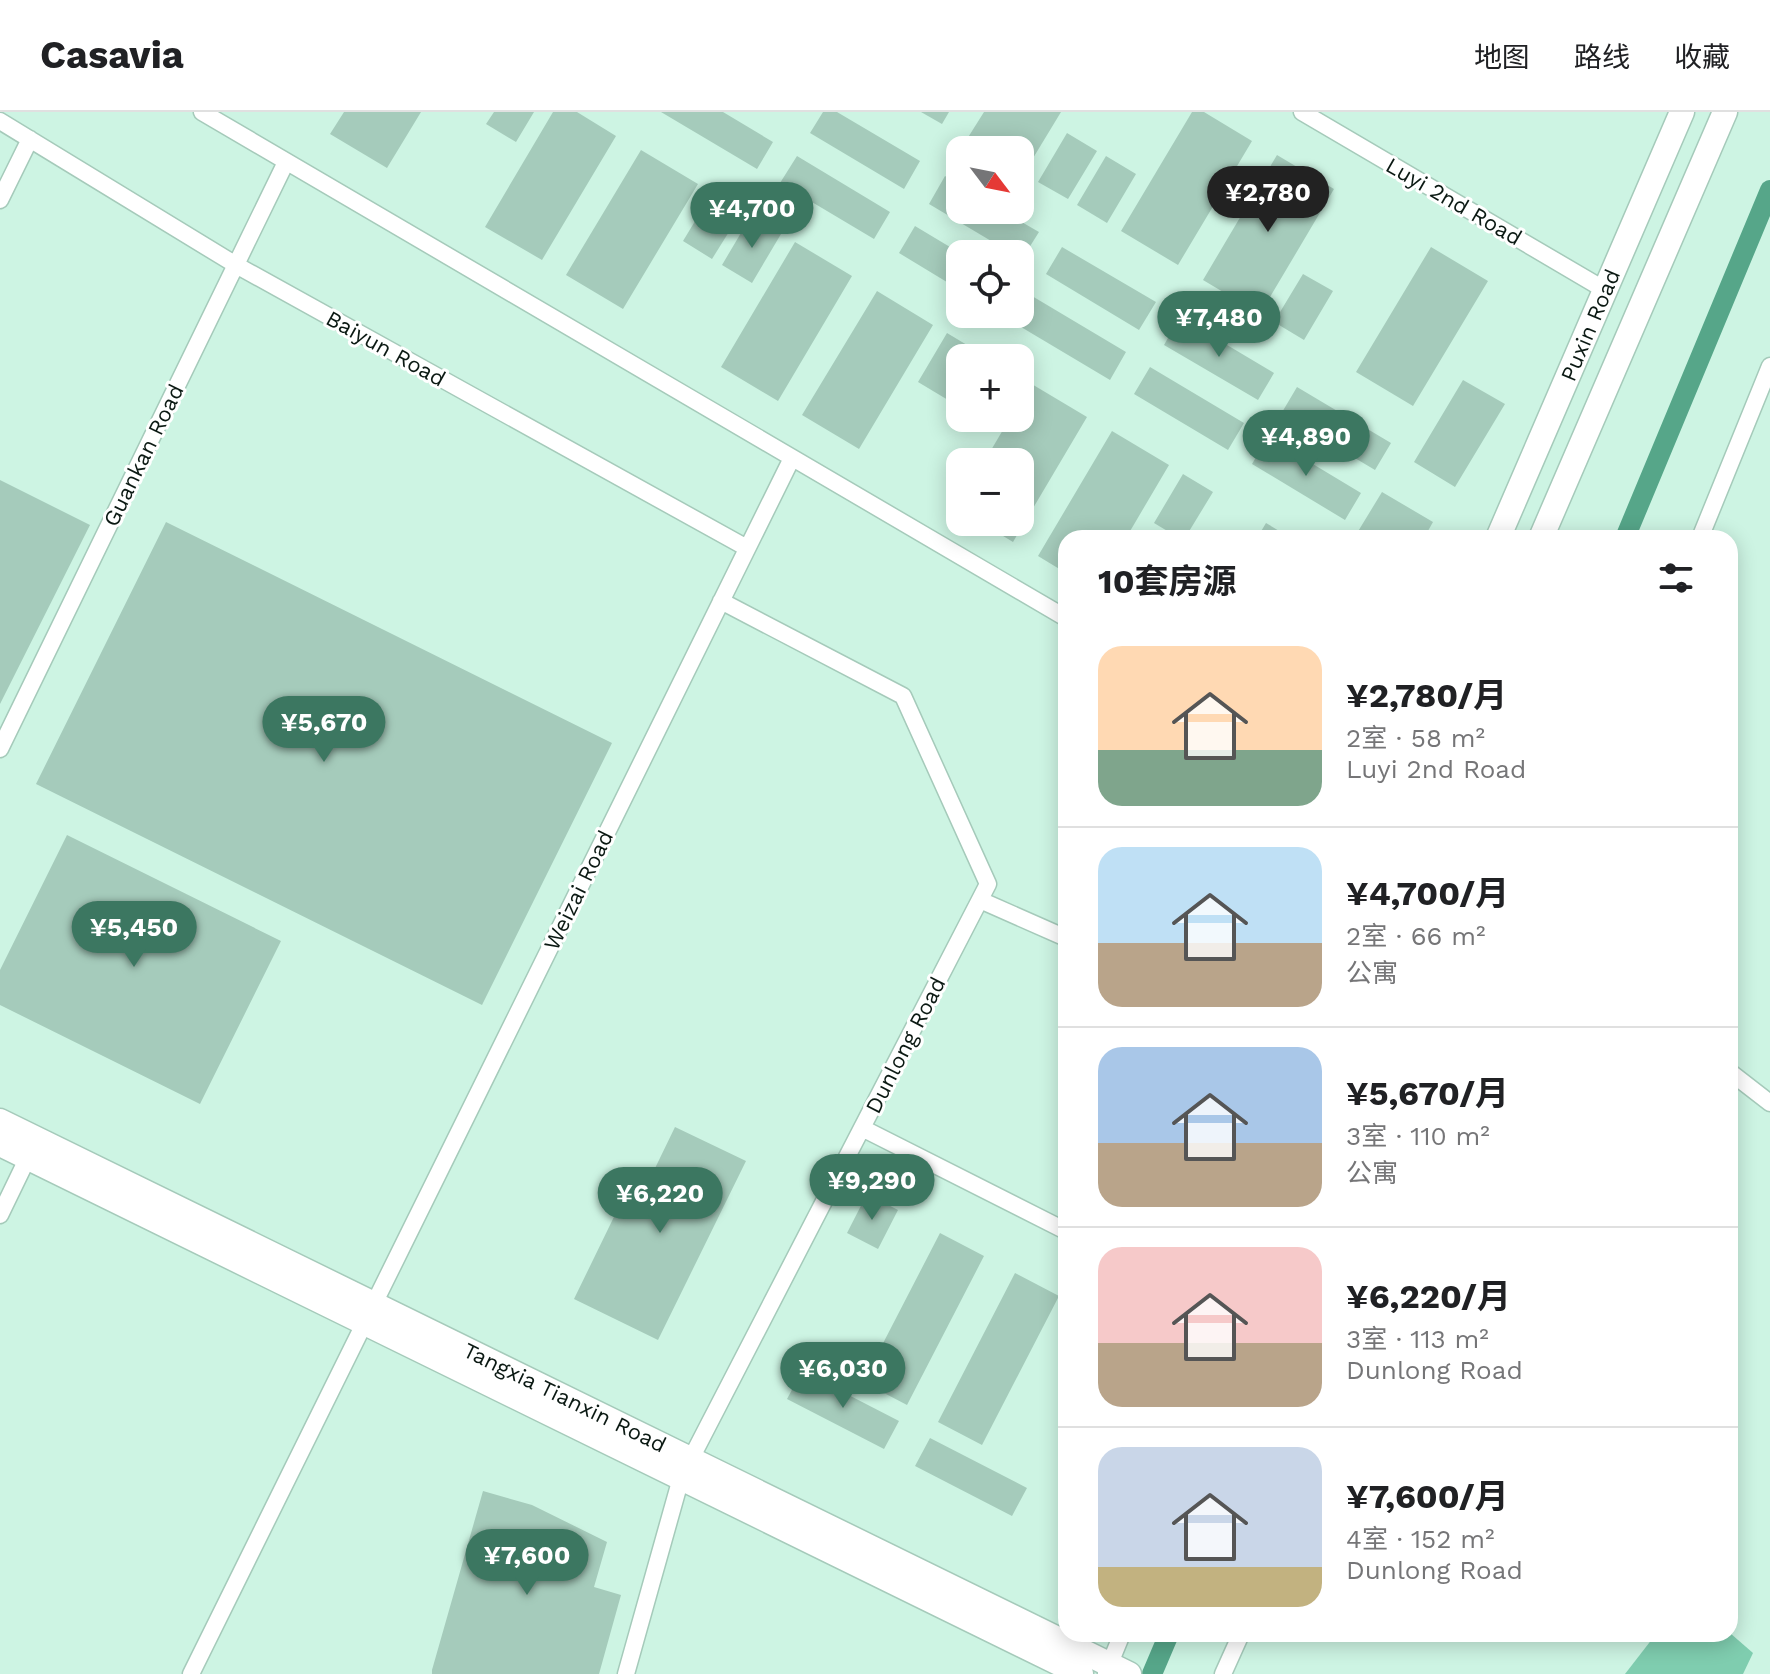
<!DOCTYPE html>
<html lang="zh">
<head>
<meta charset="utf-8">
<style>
	body { margin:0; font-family:"Work Sans","Noto Sans SC",sans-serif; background:#f2f2f2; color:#202124; height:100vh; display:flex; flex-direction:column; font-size:30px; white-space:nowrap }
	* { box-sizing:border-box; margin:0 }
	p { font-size:26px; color:#757577 }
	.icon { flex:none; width:44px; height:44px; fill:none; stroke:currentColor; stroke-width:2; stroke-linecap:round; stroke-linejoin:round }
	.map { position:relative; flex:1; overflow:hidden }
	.details { position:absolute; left:1058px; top:418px; width:680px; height:1112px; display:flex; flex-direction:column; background:#fff; border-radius:24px; box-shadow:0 4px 20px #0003 }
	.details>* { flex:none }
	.needle { width:52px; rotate:122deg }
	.controls { position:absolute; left:946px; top:24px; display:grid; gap:16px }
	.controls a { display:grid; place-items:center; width:88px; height:88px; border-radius:16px; background:#fff; box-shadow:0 4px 20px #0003; font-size:40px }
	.price { position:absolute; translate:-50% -68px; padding:0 18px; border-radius:28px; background:#3c7761; color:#fff; font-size:26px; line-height:52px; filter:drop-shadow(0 2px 4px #0008) }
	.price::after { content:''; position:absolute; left:50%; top:48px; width:24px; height:18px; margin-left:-12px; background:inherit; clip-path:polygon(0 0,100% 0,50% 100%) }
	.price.active { background:#222; color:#fff }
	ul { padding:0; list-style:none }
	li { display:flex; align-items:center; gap:24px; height:200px; padding:0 40px }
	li+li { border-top:2px solid #e0e0e0 }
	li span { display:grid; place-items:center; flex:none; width:224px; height:160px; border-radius:24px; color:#555 }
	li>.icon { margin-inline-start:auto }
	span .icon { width:96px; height:96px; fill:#fffc; stroke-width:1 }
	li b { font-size:34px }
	h2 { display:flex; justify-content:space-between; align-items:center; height:96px; padding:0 40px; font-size:34px }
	header { display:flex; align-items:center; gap:48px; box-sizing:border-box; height:112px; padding:0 40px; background:#fff; border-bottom:2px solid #e0e0e0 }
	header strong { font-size:38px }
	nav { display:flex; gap:44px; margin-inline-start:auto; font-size:28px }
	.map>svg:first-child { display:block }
	.green { fill:#7fcdaf }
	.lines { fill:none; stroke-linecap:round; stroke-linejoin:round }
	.canal { stroke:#56a689; stroke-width:20 }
	.building { fill:#a5cbbb }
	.street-casing { stroke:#a5caba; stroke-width:19 }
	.secondary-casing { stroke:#a5caba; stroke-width:27 }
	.street { stroke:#fff; stroke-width:16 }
	.secondary { stroke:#fff; stroke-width:24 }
	.labels { text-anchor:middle; stroke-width:6; stroke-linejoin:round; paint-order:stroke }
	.street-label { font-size:22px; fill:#0b1913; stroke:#fff }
</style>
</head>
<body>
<header>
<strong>Casavia</strong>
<nav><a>地图</a><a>路线</a><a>收藏</a></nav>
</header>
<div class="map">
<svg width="1770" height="1562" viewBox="0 0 1770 1562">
	<rect width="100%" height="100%" fill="#cdf4e3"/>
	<path class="green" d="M1730 1521 1753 1541 1743 1562H1625L1656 1522Z"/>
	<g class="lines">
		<path class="canal" d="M1625 426 1770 78
			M1152 1562 1169 1522"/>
	</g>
	<path class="building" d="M344 0H421L387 56 330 22Z
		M494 0H534L516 30 486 12Z
		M553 0H577L616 24 542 148 485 115Z
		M661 0H723L773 30 757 57Z
		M823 0H837L920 49 904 77 810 21Z
		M921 0H949L942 12Z
		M984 0H1061L1024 61 1020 59V38H985L967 27Z
		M1192 0H1204L1252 29 1178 153 1121 119Z
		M1067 21 1097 39 1068 87 1038 70Z
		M641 38 698 72 623 197 566 163Z
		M1277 43 1334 77 1260 202 1203 168Z
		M797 44 890 100 874 127 780 71Z
		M1106 44 1136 62 1107 111 1077 93Z
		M945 64 960 73V98H1001L1039 120 1022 147 1020 146V142H1013L929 92Z
		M712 81 742 99 712 147 683 129Z
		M751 104 781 122 752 171 722 153Z
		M915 114 960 141V178L899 141Z
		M795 130 852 164 778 289 721 255Z
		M1062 135 1156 190 1139 218 1046 162Z
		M1431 135 1488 169 1413 294 1356 260Z
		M1303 162 1333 179 1304 228 1274 210Z
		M877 179 933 213 859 337 802 303Z
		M1032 184 1126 240 1110 268 1016 212Z
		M1180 205 1274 261 1258 288 1164 233Z
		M947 221 977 239 973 246H960V268L948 288 918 270Z
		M1150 255 1244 311 1228 338 1134 282Z
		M1463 268 1505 292 1455 375 1414 350Z
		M1030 271 1087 305 1013 430 980 410H1020V350H984L1010 306H1020V288Z
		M1297 275 1391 331 1375 358 1281 302Z
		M1112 319 1169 353 1126 426H1066V461L1038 444Z
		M1268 325 1361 381 1345 408 1252 352Z
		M1183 362 1213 380 1185 426H1179L1154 411Z
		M0 368 90 413 0 592Z
		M1382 380 1433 410 1424 426H1354Z
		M166 410 612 631 482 893 36 672Z
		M1266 411 1291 426H1257Z
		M67 723 281 829 200 992 0 893V858Z
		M675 1015 746 1049 658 1228 574 1187 629 1074 643 1081Z
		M867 1082 898 1098 878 1137 847 1121Z
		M940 1121 984 1144 907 1293 863 1270Z
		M1015 1161 1059 1184 982 1333 938 1310Z
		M802 1259 899 1309 884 1337 787 1287Z
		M930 1326 1027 1376 1012 1404 915 1354Z
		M483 1379 532 1393 607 1430 594 1475 621 1483 599 1562H432V1558Z"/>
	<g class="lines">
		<defs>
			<path id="street" d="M202 0 1066 506
				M1302 0 1605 178
				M0 9 236 153 747 436
				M0 88 30 27
				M1700 426 1770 254
				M0 637 286 50
				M980 788 1066 826
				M1730 960 1770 991
				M862 1016 1066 1119
				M0 1103 31 1039
				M1106 1561 1122 1522
				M191 1562 792 346
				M626 1562 681 1366 988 772 903 584 721 489
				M1223 1562 1241 1522"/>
			<path id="secondary" d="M1498 426 1682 0
				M1541 426 1725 0
				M0 1009 1129 1562
				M0 1032 1081 1562"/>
		</defs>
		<use href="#street" class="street-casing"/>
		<use href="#secondary" class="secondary-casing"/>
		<use href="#street" class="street"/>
		<use href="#secondary" class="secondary"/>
	</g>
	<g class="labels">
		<g class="street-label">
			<text transform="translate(1454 89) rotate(30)" y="8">Luyi 2nd Road</text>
			<text transform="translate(1590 213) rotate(-67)" y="8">Puxin Road</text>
			<text transform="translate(386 236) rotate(29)" y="8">Baiyun Road</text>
			<text transform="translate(143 343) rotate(-64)" y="8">Guankan Road</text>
			<text transform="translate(578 778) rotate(-64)" y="8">Weizai Road</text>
			<text transform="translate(905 933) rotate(-63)" y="8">Dunlong Road</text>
			<text transform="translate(565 1285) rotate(26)" y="8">Tangxia Tianxin Road</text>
		</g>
	</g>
</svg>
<div class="controls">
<a><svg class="needle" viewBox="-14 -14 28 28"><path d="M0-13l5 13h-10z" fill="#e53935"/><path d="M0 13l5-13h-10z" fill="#757577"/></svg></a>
<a><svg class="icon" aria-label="locate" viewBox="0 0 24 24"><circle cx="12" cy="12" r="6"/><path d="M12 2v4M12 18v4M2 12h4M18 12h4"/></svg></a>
<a>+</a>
<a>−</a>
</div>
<b class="price active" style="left:1268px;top:122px">¥2,780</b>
<b class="price" style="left:752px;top:138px">¥4,700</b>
<b class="price" style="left:1219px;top:247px">¥7,480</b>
<b class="price" style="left:1306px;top:366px">¥4,890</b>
<b class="price" style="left:324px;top:652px">¥5,670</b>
<b class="price" style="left:134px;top:857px">¥5,450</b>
<b class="price" style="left:872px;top:1110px">¥9,290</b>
<b class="price" style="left:660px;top:1123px">¥6,220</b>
<b class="price" style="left:843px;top:1298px">¥6,030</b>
<b class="price" style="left:527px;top:1485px">¥7,600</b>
<section class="details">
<h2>10套房源<svg class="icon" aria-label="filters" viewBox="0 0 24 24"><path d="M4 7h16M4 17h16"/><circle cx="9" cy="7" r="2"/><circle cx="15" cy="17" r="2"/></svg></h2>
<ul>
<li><span style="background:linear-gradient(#ffd9b3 65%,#7fa58c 0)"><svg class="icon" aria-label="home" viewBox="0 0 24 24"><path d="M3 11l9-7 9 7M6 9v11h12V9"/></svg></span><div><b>¥2,780/月</b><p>2室 · 58 m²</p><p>Luyi 2nd Road</p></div></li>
<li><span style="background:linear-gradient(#bfe0f5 60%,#b9a48a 0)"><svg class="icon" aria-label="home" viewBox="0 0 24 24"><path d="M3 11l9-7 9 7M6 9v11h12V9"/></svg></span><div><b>¥4,700/月</b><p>2室 · 66 m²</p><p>公寓</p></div></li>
<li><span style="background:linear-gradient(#a9c7e8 60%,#b9a48a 0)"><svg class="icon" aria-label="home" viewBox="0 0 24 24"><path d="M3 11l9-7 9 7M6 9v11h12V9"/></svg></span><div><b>¥5,670/月</b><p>3室 · 110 m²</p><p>公寓</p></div></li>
<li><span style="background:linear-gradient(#f6c9c9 60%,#b9a48a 0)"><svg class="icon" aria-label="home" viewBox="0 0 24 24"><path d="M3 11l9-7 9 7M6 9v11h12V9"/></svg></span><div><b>¥6,220/月</b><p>3室 · 113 m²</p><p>Dunlong Road</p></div></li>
<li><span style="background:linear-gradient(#c9d6e8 75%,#c2b280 0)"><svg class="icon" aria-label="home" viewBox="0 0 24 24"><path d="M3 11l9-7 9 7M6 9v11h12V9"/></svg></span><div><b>¥7,600/月</b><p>4室 · 152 m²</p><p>Dunlong Road</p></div></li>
</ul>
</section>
</div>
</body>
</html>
